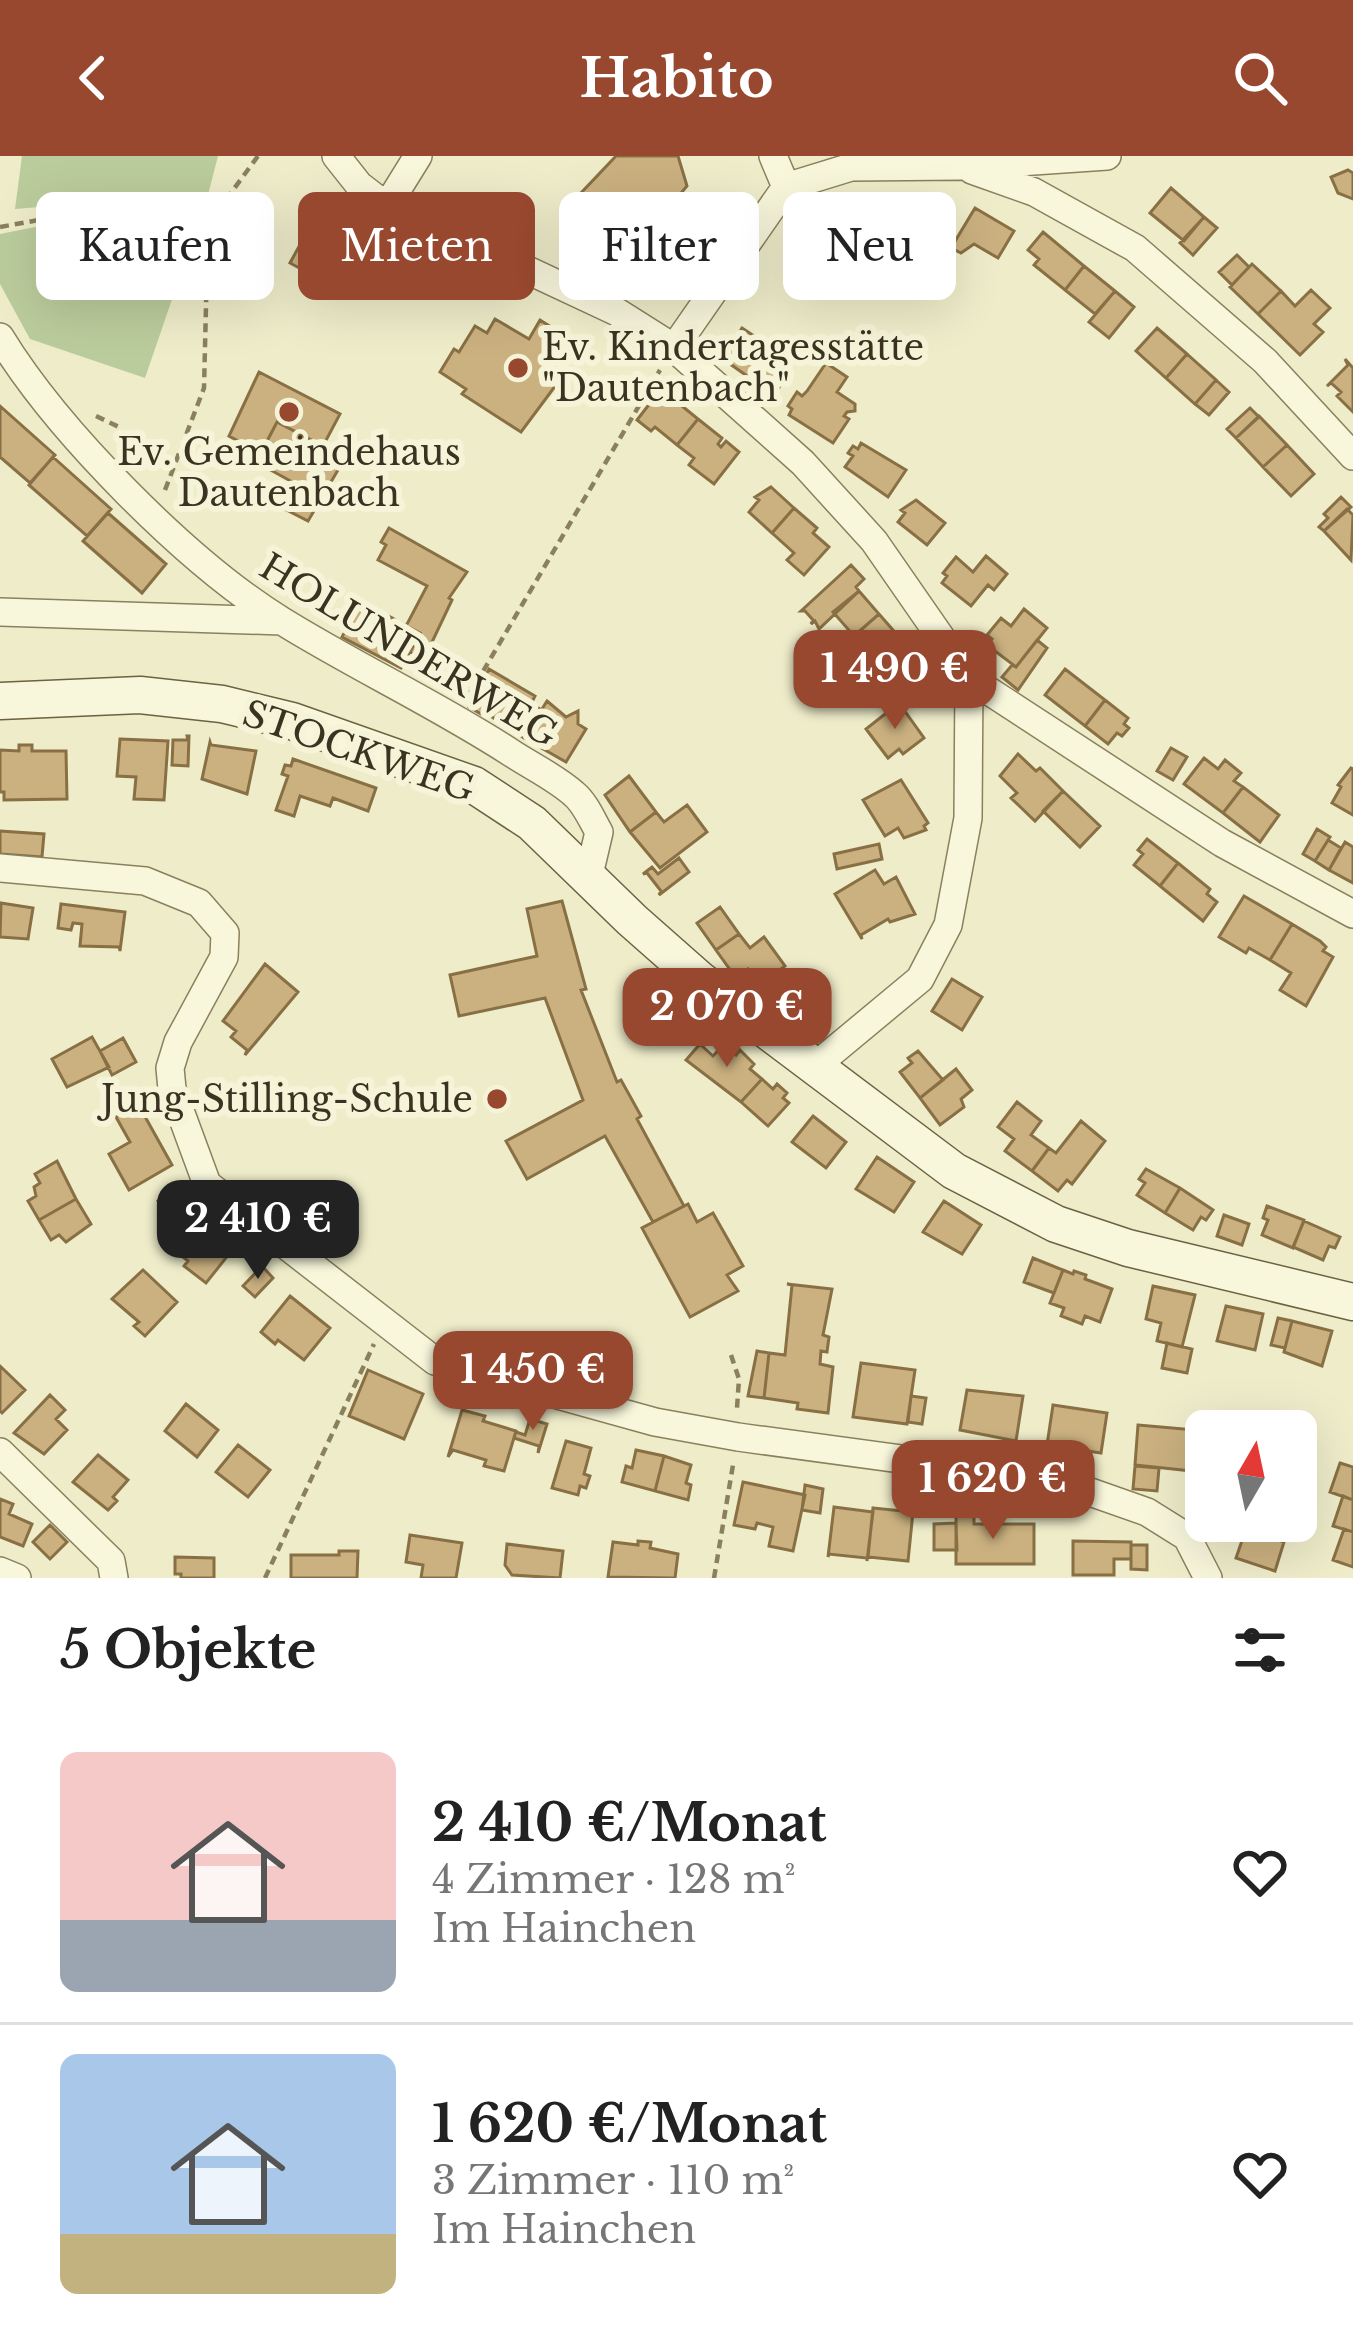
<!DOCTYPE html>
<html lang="de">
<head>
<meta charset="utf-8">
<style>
	body { margin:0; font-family:"Libre Baskerville",serif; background:#f2f2f2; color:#222; height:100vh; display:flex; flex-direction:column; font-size:45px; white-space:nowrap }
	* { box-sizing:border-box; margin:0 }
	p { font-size:39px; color:#767676 }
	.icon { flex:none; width:66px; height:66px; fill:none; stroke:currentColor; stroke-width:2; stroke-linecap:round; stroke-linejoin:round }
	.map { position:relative; height:1422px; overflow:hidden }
	.details { display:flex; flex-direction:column; background:#fff; flex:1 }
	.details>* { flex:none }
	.guide { position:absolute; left:36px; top:36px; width:1281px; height:108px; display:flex; gap:24px }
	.needle { width:78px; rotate:9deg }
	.fabs { position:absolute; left:1185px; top:1254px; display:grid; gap:24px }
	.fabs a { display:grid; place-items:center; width:132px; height:132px; border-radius:18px; background:#fff; box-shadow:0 12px 48px #0002; font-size:60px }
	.price { position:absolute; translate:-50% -102px; padding:0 27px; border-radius:24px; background:#97482f; color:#fff; font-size:39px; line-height:78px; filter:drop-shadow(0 3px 6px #0008) }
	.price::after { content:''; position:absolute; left:50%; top:72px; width:36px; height:27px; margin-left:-18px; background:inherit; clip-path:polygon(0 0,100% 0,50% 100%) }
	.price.on { background:#222; color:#fff }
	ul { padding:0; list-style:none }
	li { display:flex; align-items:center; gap:36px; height:300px; padding:0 60px }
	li+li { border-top:3px solid #e0e0e0 }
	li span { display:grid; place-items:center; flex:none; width:336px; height:240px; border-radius:18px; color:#555 }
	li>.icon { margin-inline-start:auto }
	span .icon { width:144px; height:144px; fill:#fffc; stroke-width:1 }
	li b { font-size:51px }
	h2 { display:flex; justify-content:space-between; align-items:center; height:144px; padding:0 60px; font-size:51px }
	.tag { padding:0 42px; border-radius:18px; background:#fff; box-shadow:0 12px 48px #0002; font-size:42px; line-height:108px }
	.tag.on { background:#97482f; color:#fff }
	header { display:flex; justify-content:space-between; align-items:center; height:156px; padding:0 60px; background:#97482f; color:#fff; font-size:54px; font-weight:800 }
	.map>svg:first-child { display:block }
	.green { fill:#bbcc9c }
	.building { fill:#cbb180; stroke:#887044; stroke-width:3 }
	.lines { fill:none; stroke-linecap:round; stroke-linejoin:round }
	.street-casing { stroke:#8a805e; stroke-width:30 }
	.secondary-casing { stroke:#6c6141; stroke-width:39 }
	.path { stroke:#8a805e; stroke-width:4.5; stroke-dasharray:9 6; stroke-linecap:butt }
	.street { stroke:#f8f7dc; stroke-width:27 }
	.secondary { stroke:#f8f7dc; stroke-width:36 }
	.poi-dot { fill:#97482f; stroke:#f5f4d8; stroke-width:4.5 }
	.labels { text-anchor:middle; stroke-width:12; stroke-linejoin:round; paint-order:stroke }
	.poi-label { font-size:36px; fill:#3b3321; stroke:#f5f4d8; text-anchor:start }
	.street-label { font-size:36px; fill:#3b3321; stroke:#f5f4d8 }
</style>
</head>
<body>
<header><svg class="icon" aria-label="back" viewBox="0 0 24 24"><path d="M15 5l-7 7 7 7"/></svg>Habito<svg class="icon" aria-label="search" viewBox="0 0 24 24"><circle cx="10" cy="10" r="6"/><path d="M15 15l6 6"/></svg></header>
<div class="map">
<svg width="1353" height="1422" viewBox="0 0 1353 1422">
	<rect width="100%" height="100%" fill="#eeecc9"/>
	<path class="green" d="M22 0H218L195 89 88 47 15 53Z
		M45 69 180 120 145 222 30 183 0 128V78Z"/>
	<path class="building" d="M616 0H678L687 30 662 60 582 41 581 37Z
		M1348 14 1353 17V43L1338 37 1331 21Z
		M1171 32 1204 61 1184 85 1150 57Z
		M900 39 938 60 923 88 885 66Z
		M818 50 856 72 840 101 801 79Z
		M975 52 1014 75 998 102 974 88 961 97 951 92Z
		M1204 61 1217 72 1193 99 1180 87Z
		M308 74 331 82 373 112 361 108 355 110 342 135 290 107Z
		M1043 76 1084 110 1065 134 1034 109 1039 103 1028 94Z
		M1237 99 1249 111 1232 129 1219 116Z
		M1252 108 1281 135 1258 158 1230 131Z
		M1084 110 1115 135 1095 158 1065 134Z
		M1311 134 1330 152 1314 168 1323 176 1300 199 1258 158 1281 135 1295 150Z
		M1115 135 1134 151 1109 182 1089 166Z
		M495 163 529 183 540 164 556 174 549 186 565 196 547 223 556 229 521 276 462 238 466 233 440 216 454 193 459 196 475 170 487 177Z
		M742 172 766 188 761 196 790 215 774 239 723 203Z
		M1157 172 1187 198 1166 222 1136 195Z
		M1187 198 1216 224 1195 248 1166 222Z
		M1345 203 1353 212V256L1337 240 1341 236 1331 227 1327 230 1348 209Z
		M826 207 847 221 837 236 855 248V255L847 256 844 260 849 263 833 287 789 259 792 253 788 250 797 236 802 240 807 235Z
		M259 216 340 258 323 290 277 266 261 297 229 280Z
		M1216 224 1229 236 1209 259 1195 248Z
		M661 233 698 263 677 289 655 271 651 275 637 264Z
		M0 250 55 299 30 327 0 301Z
		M1250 252 1259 261 1236 282 1227 273Z
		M1259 260 1287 289 1263 311 1236 282Z
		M698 263 722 282 718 288 721 291 726 285 739 296 714 328 689 309 694 302 677 289Z
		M277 266 345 302 308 365 283 352 296 328 256 306Z
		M861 287 906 314 888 341 845 311 853 300 848 297 853 290 858 293Z
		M1287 289 1314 318 1291 340 1263 311Z
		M53 301 111 353 87 380 29 329Z
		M771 331 794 352 772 377 749 356 759 344 755 341Z
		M1341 341 1351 351 1324 375 1319 371 1328 362 1324 358Z
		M916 344 945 367 927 389 898 366 905 357 901 354Z
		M794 352 817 372 813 377 829 391 804 419 787 404 794 397 772 377Z
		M1347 353 1353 359 1351 404 1324 375Z
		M108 357 166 408 142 437 83 385Z
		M389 372 467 416 449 442 452 444 424 503 410 496 420 477 406 470 427 430 378 404 386 389 381 386Z
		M986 400 1007 418 994 434 988 429 971 450 942 427 947 420 943 417 956 401 973 416Z
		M851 409 864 423 856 431 859 435 819 473 815 465 811 468 813 464 805 455H801Z
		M859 435 879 458 854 480 833 456Z
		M361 445 420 477 401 512 342 481Z
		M1024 453 1047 472 1016 511 987 489 992 483 987 479 1001 462 1011 470Z
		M879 458 900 482 894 487 913 505 868 533 845 506 862 491 854 480Z
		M1037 484 1047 492 1018 534 1002 521 1012 509 1016 511Z
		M489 513 535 540 531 548 542 554 524 582 486 557 495 543 492 541 481 558 469 551Z
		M1065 513 1105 544 1085 570 1045 539Z
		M1105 544 1128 562 1124 568 1129 572 1122 580 1117 577 1108 588 1085 570Z
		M547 545 566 561 578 555V568L586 573 566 606 524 582Z
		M899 547 924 582 903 598 899 593 888 602 866 573Z
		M187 580H189L188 610 172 609 173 584H188Z
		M120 583 168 585 164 644 134 643 136 621 117 620Z
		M210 586 211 589 256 595 247 638 202 623Z
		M19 589H32V595H66L67 643 4 644V636H0V594L19 595Z
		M1171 592 1187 601 1173 624 1157 615Z
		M1018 598 1036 615 1040 612 1063 635 1035 665 1011 642 1017 637 1000 620Z
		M1204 602 1218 613 1225 604 1241 617 1234 625 1243 631 1223 657 1184 628Z
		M293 603 376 632 368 655 333 642 330 650 300 640 294 660 276 654 288 620 282 618 285 609 291 610Z
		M1351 612 1353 613V659L1332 647 1341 631 1338 629Z
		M629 620 656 656 630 676 605 639Z
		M901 624 928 667 924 670 926 674 904 682 898 672 885 680 863 644Z
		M1243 631 1279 659 1260 686 1223 657Z
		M1063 635 1100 670 1080 691 1043 655Z
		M687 649 707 676 660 712 630 676 656 656 664 666Z
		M1317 673 1330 681 1315 705 1303 698Z
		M0 675 44 678 42 701 0 698Z
		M1147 683 1178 707 1160 730 1134 709 1143 698 1138 694Z
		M1328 684 1341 692 1329 714 1315 705Z
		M1345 686 1353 691V727L1329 714Z
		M879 688 882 703 837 713 834 698Z
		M679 702 689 716 659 739 661 735 647 717 643 718 652 711 658 718Z
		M1178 707 1210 733 1207 738 1217 746 1203 765 1160 730Z
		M875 714 884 728 896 721 915 758 890 766 888 763 861 779 862 783 835 738Z
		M1244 740 1292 768 1270 804 1249 792 1246 797 1219 781Z
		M562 745 586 833 581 834 617 926 621 924 641 960 637 963 684 1050 653 1066 605 980 527 1023 506 985 583 944 545 842 459 860 450 819 537 800 527 753Z
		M1 747 33 752 28 783 0 781Z
		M61 748 125 756 120 795 119 791 80 790 82 768 73 767 71 774 58 772Z
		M720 751 739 778 716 794 697 767Z
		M1292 768 1320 785 1326 791 1323 795 1333 801 1306 850 1280 834 1291 817 1270 804Z
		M739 778 750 792 764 781 785 810 758 830 748 813 736 822 716 794Z
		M265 808 298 836 245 899 247 894 231 881 236 875 223 865Z
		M952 823 982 841 962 874 932 855Z
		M92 881 109 911 67 931 52 903Z
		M123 882 136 906 112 919 100 895Z
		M700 888 713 900 724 888 736 899 740 894 754 908 750 913 762 923 741 946 686 904Z
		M918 895 943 924 920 942 900 916 912 907 908 902Z
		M956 913 972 934 961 943 964 951 940 969 920 942Z
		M762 923 773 933 777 928 787 937 783 942 789 947 768 970 741 946Z
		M1017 946 1041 965 1031 979 1049 992 1032 1015 1005 995 1014 983 998 971Z
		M138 948 172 1009 129 1034 109 998 130 986 116 961Z
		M813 960 846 986 826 1012 792 986Z
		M1081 965 1105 985 1072 1028 1067 1024 1058 1035 1032 1015 1049 992 1056 997Z
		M877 1001 914 1026 894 1056 856 1033Z
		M57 1005 76 1043 39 1064 28 1045 36 1040 34 1031 40 1027 35 1018Z
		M1146 1013 1180 1032 1165 1057 1137 1039 1145 1027 1139 1023Z
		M1180 1032 1213 1054 1206 1064 1201 1061 1193 1074 1165 1057Z
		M179 1033 191 1055 170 1066 158 1045Z
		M76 1043 91 1068 66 1086 59 1079 51 1084 39 1064Z
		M944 1045 981 1069 962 1098 923 1076Z
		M688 1048 697 1066 713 1057 743 1110 727 1119 738 1135 690 1161 642 1072Z
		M1267 1050 1304 1064 1293 1092 1262 1079 1268 1064 1263 1062Z
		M200 1058 237 1088 206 1127 184 1110 188 1105 173 1093Z
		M1224 1059 1249 1068 1242 1089 1217 1080Z
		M1304 1065 1340 1081 1335 1092 1329 1090 1323 1104 1293 1091Z
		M1033 1102 1063 1114 1054 1137 1024 1126Z
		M262 1110 273 1122 255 1141 243 1130Z
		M143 1114 177 1146 145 1180 134 1170 139 1166 112 1143Z
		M1063 1114 1073 1118 1074 1115 1086 1119 1085 1123 1112 1133 1100 1166 1085 1160 1082 1168 1061 1160 1064 1152 1050 1147Z
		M787 1128 832 1133 823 1179 829 1181 827 1196 821 1195 820 1208 833 1211 828 1257 797 1253 798 1247 764 1242 769 1197 785 1199 792 1129Z
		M1153 1130 1195 1139 1182 1191 1157 1185 1161 1167 1146 1163Z
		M290 1140 330 1172 304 1204 278 1184 275 1188 261 1176Z
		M1226 1150 1263 1158 1255 1194 1217 1185Z
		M1278 1162 1292 1165 1285 1192 1271 1189Z
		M1292 1165 1332 1175 1322 1210 1284 1196Z
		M1167 1187 1192 1193 1187 1217 1162 1212Z
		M757 1195 769 1197 764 1242 748 1240Z
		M861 1207 915 1214 907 1268 853 1261Z
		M0 1210 25 1234 2 1257 0 1255Z
		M368 1214 423 1238 404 1283 349 1260Z
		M967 1234 1023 1240 1016 1285 960 1274Z
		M50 1239 65 1254 56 1263 67 1274 44 1298 14 1277Z
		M911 1240 926 1242 922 1268 908 1266Z
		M186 1248 218 1274 197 1301 165 1275Z
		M1053 1249 1107 1257 1101 1297 1047 1289Z
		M462 1254 485 1260 483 1265 516 1275 504 1315 484 1310 486 1304 453 1294 448 1301Z
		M530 1263 547 1268 538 1297 539 1290 514 1282 516 1276 525 1279Z
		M1138 1269 1196 1274 1192 1315 1135 1309Z
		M566 1285 591 1292 584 1318 590 1320 586 1332 580 1330 578 1339 552 1332Z
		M238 1289 270 1314 248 1341 216 1316Z
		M1047 1289 1070 1293 1067 1315 1044 1313Z
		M636 1294 664 1300 655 1335 622 1326 626 1310 632 1312Z
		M98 1299 128 1324 113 1341 117 1345 108 1354 73 1326Z
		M664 1300 691 1309 686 1327 691 1329 688 1344 655 1335Z
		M1340 1307 1353 1311V1344L1330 1336Z
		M1135 1310 1159 1312 1157 1335 1133 1333Z
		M743 1326 805 1339 793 1395 769 1390 773 1371 757 1367 755 1373 734 1369Z
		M805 1329 823 1333 820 1357 802 1354Z
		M1343 1340 1353 1344V1376L1333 1370Z
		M0 1343 13 1348 9 1358 32 1368 23 1390 0 1381Z
		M834 1351 873 1356 867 1405V1402L829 1398 828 1401Z
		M873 1352 913 1356 908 1405 868 1401Z
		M956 1353H974V1368H1034V1408H956Z
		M1235 1365H1279L1273 1382 1234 1369Z
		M956 1367 957 1394H934V1368Z
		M50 1369 67 1386 50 1403 33 1386Z
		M1246 1373 1284 1386 1275 1415 1236 1402Z
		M1344 1373 1353 1376V1411L1333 1404Z
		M410 1379 462 1387 456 1422H421L423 1409 406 1406Z
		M638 1385 651 1386 650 1392 678 1398 675 1422 608 1421 613 1386 638 1389Z
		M1073 1385 1131 1386V1403H1114V1419H1073Z
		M507 1388 563 1395 560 1422 512 1419 505 1409Z
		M1131 1389H1147V1414L1131 1413Z
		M339 1395H358L357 1422H291V1399H339Z
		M175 1401 214 1402V1422H181V1418H175Z"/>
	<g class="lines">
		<defs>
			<path id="street" d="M336 0 359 29 403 63 506 104 617 156 674 192 803 307 874 385 969 522 968 662 948 769 920 823 814 911
				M773 0 786 31
				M972 14 1034 36 1135 92 1265 205 1353 300
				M387 50 418 0
				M0 181C58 276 188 407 282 465 358 512 438 549 513 598 533 611 556 622 574 638 585 647 592 664 599 676L588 723
				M674 192 786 31 851 11 962 10 1107 0
				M0 456 282 465
				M969 522 1222 687 1353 758
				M0 712 145 725 199 747 225 777 224 801 178 886 170 912 172 933 207 1028 435 1205 655 1266 738 1281 1056 1324 1147 1356 1187 1381 1208 1422
				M0 1296 111 1405 114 1422
				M0 1415 17 1422"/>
			<path id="secondary" d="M0 545 140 539 222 548 292 565 474 629 532 667 632 764 700 824 954 1015 1056 1068 1128 1092 1353 1146"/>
		</defs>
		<use href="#street" class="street-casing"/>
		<use href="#secondary" class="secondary-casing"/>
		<path class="path" d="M0 71 61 60 97 65 207 109
			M96 260 121 272
			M165 334 204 232 207 109 228 41 258 0
			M468 541 660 214
			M731 1199 739 1223 737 1252
			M265 1422 374 1188
			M714 1422 733 1309"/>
		<use href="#street" class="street"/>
		<use href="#secondary" class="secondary"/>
	</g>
	<g class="poi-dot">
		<circle cx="518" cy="212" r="12"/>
		<circle cx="289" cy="256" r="12"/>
		<circle cx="497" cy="943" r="12"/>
	</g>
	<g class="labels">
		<g class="poi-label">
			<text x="542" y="204">Ev. Kindertagesstätte<tspan x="542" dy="41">"Dautenbach"</tspan></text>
			<text x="289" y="309" text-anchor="middle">Ev. Gemeindehaus<tspan x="289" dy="41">Dautenbach</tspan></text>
			<text x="473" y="956" text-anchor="end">Jung-Stilling-Schule</text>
		</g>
		<g class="street-label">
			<text transform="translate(409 494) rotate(31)" y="13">HOLUNDERWEG</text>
			<text transform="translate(359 595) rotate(19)" y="13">STOCKWEG</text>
		</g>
	</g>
</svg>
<div class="fabs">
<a><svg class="needle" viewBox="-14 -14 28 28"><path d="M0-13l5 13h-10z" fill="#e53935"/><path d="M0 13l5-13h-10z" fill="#767676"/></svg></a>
</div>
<b class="price" style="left:895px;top:576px">1 490 €</b>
<b class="price" style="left:727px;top:914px">2 070 €</b>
<b class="price on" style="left:258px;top:1126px">2 410 €</b>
<b class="price" style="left:533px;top:1277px">1 450 €</b>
<b class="price" style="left:993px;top:1386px">1 620 €</b>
<div class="guide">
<a class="tag">Kaufen</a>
<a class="tag on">Mieten</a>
<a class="tag">Filter</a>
<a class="tag">Neu</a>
</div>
</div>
<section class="details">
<h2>5 Objekte<svg class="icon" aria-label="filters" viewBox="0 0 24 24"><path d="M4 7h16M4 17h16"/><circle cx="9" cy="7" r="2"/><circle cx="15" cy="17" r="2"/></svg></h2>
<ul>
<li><span style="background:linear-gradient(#f6c9c9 70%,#9aa5b1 0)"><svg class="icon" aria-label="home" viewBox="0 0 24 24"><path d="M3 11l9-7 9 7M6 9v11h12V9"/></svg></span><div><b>2 410 €/Monat</b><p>4 Zimmer · 128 m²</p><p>Im Hainchen</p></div><svg class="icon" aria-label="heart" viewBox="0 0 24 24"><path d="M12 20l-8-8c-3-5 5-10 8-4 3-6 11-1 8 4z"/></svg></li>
<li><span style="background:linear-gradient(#a9c7e8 75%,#c2b280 0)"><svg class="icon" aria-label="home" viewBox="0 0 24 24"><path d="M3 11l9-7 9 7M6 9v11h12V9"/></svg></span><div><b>1 620 €/Monat</b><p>3 Zimmer · 110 m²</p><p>Im Hainchen</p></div><svg class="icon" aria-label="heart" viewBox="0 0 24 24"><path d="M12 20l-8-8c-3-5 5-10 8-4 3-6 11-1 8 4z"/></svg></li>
</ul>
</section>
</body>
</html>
